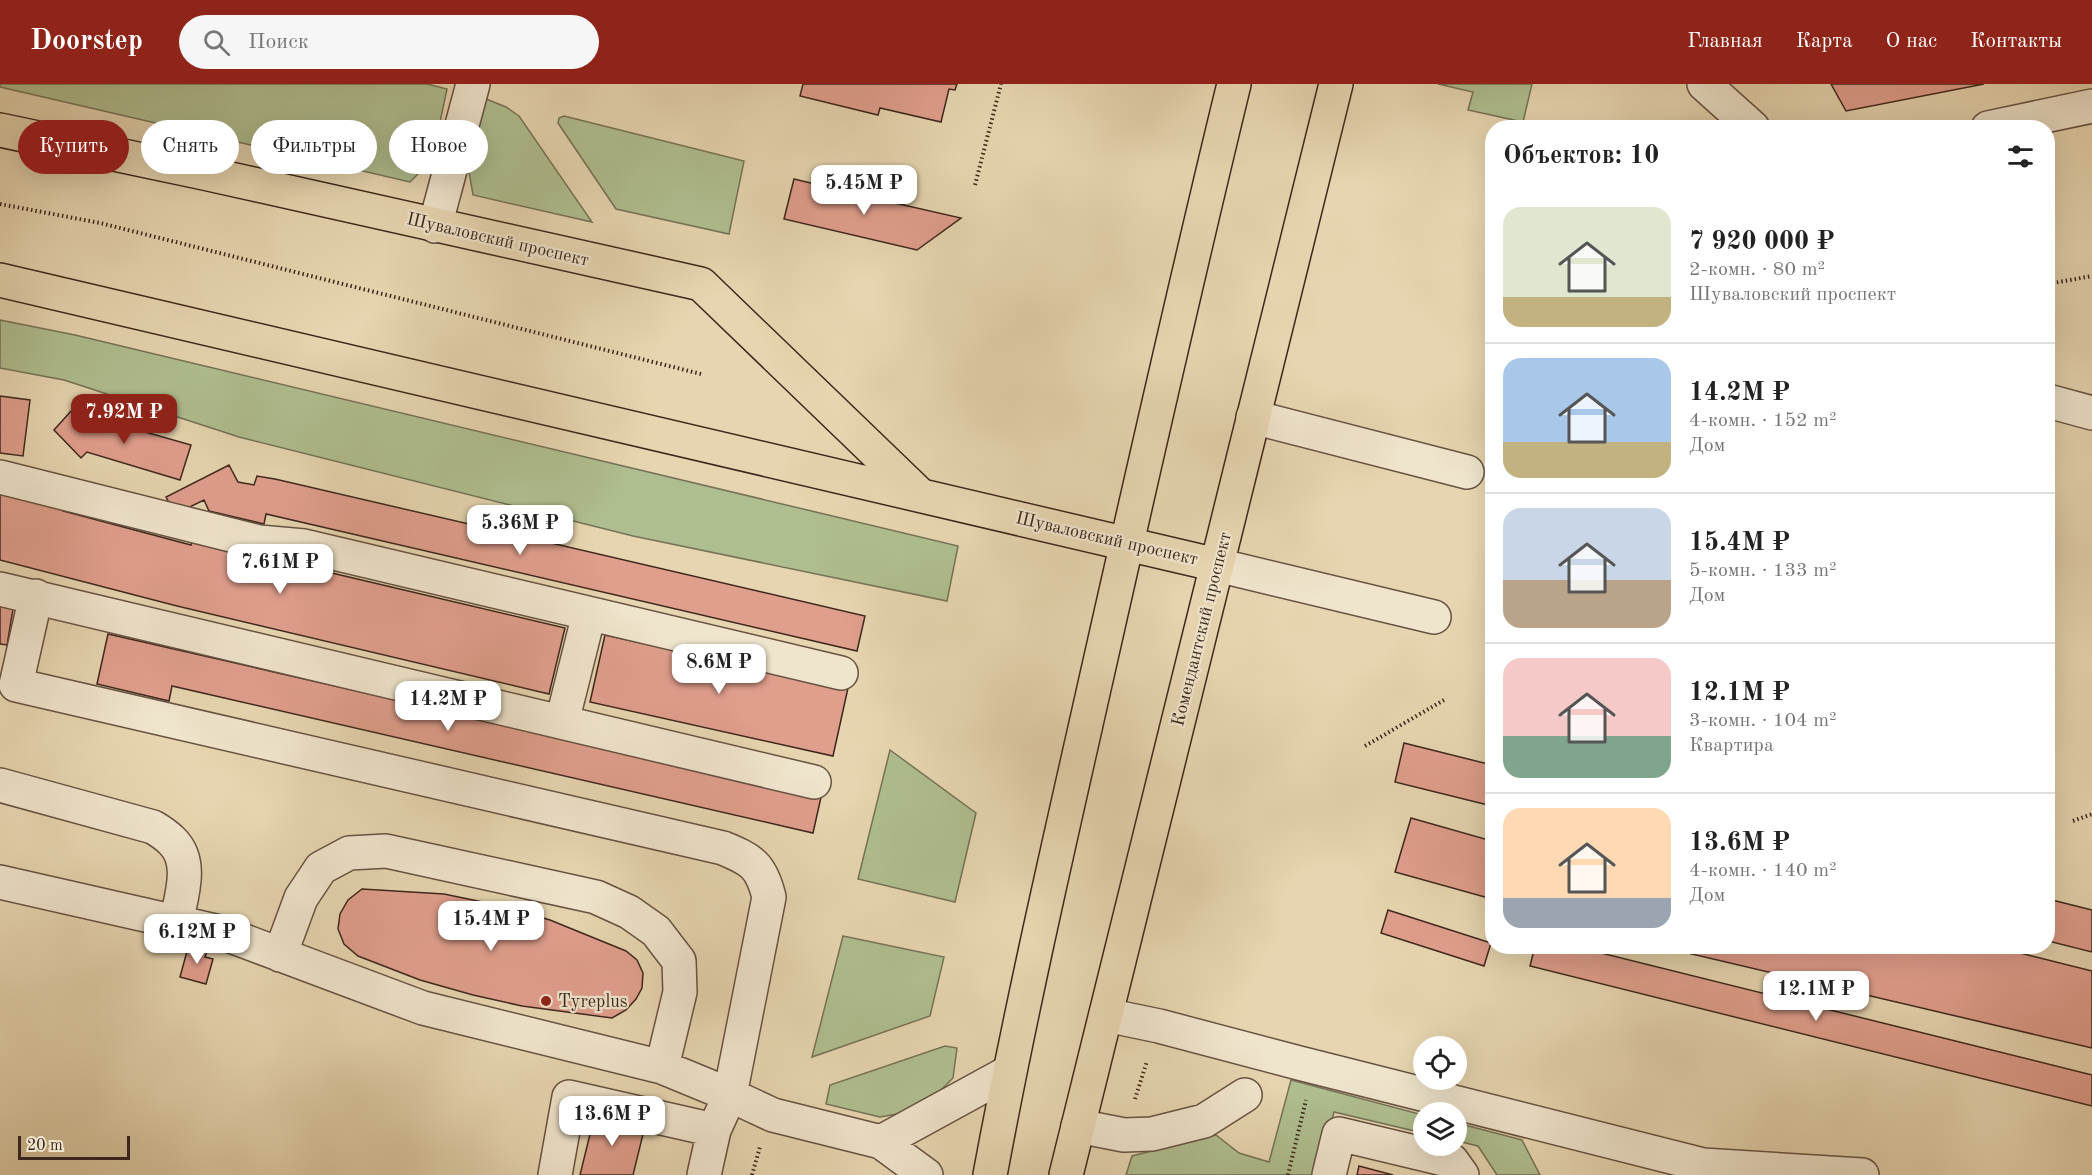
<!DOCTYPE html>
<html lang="ru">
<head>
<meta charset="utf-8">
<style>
	body { margin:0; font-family:"Old Standard TT",serif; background:#f6f6f6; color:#222; height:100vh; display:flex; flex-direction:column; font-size:22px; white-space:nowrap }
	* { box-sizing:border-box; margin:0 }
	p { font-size:20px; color:#767676 }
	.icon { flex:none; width:33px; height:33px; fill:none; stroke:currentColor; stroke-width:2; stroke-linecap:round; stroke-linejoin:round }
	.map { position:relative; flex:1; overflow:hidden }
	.panel { position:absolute; left:1485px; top:36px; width:570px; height:834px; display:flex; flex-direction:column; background:#fff; border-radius:24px; box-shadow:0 6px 24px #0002 }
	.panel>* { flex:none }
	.hud { position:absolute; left:18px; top:36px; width:570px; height:54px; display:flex; gap:12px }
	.tools { position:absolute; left:1413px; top:952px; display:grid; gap:12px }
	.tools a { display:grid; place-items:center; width:54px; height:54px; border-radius:50%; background:#fff; box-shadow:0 6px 24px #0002; font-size:30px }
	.scale { position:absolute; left:18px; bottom:15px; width:112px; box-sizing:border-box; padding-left:6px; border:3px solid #3d271c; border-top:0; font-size:16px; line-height:21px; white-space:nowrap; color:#3d271c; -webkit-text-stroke:4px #efe4cc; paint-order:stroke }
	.price { position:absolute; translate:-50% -51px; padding:0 14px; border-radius:12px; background:#fff; color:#222; font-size:20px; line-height:39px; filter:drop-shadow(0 2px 3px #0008) }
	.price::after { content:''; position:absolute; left:50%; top:36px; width:18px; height:14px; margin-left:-9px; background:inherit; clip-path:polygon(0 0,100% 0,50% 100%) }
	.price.selected { background:#8f2418; color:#fff }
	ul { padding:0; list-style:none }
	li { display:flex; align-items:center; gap:18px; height:150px; padding:0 18px }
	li+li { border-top:2px solid #e0e0e0 }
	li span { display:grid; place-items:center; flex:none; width:168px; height:120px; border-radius:18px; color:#555 }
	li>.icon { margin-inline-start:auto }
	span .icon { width:72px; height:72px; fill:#fffc; stroke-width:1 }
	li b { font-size:26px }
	h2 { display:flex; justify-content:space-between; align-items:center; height:72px; padding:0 18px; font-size:26px }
	.pill { padding:0 21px; border-radius:27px; background:#fff; box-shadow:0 6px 24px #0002; font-size:21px; line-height:54px }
	.pill.selected { background:#8f2418; color:#fff }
	header { display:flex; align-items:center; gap:36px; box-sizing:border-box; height:84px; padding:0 30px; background:#8f2418; color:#fff }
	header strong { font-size:28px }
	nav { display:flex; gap:33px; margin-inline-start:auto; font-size:21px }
	.search { width:420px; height:54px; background:#f6f6f6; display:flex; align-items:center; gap:15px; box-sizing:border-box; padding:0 21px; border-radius:33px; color:#767676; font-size:22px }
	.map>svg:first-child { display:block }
	.green { fill:#afbe90; stroke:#767256; stroke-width:1.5 }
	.building { fill:#e09e8d; stroke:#3d271c; stroke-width:1.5 }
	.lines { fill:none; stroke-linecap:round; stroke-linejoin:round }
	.minor-casing { stroke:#675241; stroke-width:36 }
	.major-casing { stroke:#3d271c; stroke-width:36 }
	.path { stroke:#3d271c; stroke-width:4; stroke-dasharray:1.5 3; stroke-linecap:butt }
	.minor { stroke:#efe4cc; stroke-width:33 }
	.major { stroke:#e6d5b0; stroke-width:33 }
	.poi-dot { fill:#8f2418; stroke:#efe4cc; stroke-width:2 }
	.labels { text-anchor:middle; stroke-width:4.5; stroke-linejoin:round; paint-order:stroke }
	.street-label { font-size:18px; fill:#3d271c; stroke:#efe4cc }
	.poi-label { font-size:18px; fill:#3d271c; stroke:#efe4cc; text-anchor:start }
</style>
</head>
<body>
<header>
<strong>Doorstep</strong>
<div class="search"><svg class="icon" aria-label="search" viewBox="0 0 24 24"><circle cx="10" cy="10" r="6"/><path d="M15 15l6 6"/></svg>Поиск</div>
<nav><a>Главная</a><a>Карта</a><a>О нас</a><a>Контакты</a></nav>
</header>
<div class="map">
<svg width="2092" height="1091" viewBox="0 0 2092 1091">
	<rect width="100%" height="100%" fill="#e6d5b0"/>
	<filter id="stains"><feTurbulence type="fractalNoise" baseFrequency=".00333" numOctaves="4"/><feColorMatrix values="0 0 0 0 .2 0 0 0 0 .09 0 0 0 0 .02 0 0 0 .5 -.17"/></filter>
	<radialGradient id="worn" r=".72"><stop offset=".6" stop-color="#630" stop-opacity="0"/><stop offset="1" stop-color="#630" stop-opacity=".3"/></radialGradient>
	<path class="green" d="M0 0H427L447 5 432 76 410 98 0 3Z
		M1438 0H1532L1523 38 1468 26 1473 8Z
		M481 13 506 23 519 32 592 138 473 111 468 82Z
		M564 32 744 77 729 150 616 125 558 39 559 34Z
		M0 236 75 251 958 462 947 517 633 452 239 353 64 296 0 284Z
		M890 666 976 729 955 818 858 795Z
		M843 852 944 873 930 932 812 973Z
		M945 962 957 964 953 994 930 1017 903 1029 880 1033 826 1020 830 1001Z
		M1291 996 1423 1031V1049L1334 1028 1318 1091H1126L1132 1072 1216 1051 1239 1069 1269 1078Z
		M1457 1039 1522 1056 1540 1091H1497L1478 1062 1457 1057Z"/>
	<path class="building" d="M803 0H957L955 6 949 5 941 38 880 24 878 31 800 12Z
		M1831 0H1984L1846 27Z
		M794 95 886 117 961 134 917 166 784 135Z
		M0 312 30 316 23 372 0 369Z
		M71 327 191 361 180 396 87 368 81 374 54 346Z
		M229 381 238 398 254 401 257 392 275 395 865 532 857 567 266 430 264 440 209 427 204 416 175 430 166 413Z
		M0 404 65 420 63 427 191 461 192 456 565 544 549 610 177 522 0 476Z
		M0 516 14 519 7 561 0 560Z
		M108 550 821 713 813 749 172 602 169 617 97 600Z
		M605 551 848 604 833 672 590 618Z
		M1404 659 1492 681V722L1395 698Z
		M1411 734 1492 757V815L1395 788Z
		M362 805 444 810 497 821 550 836 626 867 637 876 643 889 642 904 636 915 626 926 612 934 522 922 473 911 420 896 358 872 344 860 338 845 340 830 348 816Z
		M2048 815 2092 826V868L2048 857Z
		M1388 826 1491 859 1484 882 1381 849Z
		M189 860 208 865 205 873 213 875 206 900 180 893Z
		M1535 862H1573L2092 991V1022L1530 882Z
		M1658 862H1992L2092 887V964Z
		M595 1030 645 1042 633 1091H580Z
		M1359 1082 1393 1091H1357Z"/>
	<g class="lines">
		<defs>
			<path id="minor" d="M1704 0 1753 44
				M1988 44 2092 22
				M435 142 473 0
				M2048 317 2092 329
				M1253 333 1467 388
				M0 393 259 458 304 462 841 589
				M1217 481 1434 533
				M0 505 814 698
				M36 512 16 601 723 764C752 776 761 781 769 813L730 1011 714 1046 569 1013 555 1091
				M562 638 589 530
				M0 701 153 743C160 747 167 752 172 757 194 778 181 813 176 839
				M0 798 220 848 423 924 662 983 730 1011 773 1031 881 1058 926 1091
				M280 871 301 814 321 784 349 769 386 767 596 813 629 828 656 847 679 877 680 908 662 983
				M1106 931 1159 942 1299 979 1703 1081 1862 1091
				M1078 1042 1124 1051 1152 1050 1204 1037 1245 1011
				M881 1058 1009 988
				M704 1091 714 1046
				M1329 1091 1339 1050 1452 1077 1462 1091"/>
			<path id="major" d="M0 46 204 89 701 200 918 409
				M0 196 1217 481
				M990 1091C1018 940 1052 790 1086 640 1134 427 1182 213 1234 0
				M1066 1091 1336 0"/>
		</defs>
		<use href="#minor" class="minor-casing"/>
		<use href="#major" class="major-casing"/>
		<path class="path" d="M975 101 1001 0
			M0 120 100 139 701 290
			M2048 200 2092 192
			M1365 662 1444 616
			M2073 737 2092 730
			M1135 1015 1147 977
			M752 1091 760 1063
			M1288 1091 1306 1016"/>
		<use href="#minor" class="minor"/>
		<use href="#major" class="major"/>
	</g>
	<circle class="poi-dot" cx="546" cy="917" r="6"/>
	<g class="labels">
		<g class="street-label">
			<text transform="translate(498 155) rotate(13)" y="6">Шуваловский проспект</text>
			<text transform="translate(1107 454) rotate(13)" y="6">Шуваловский проспект</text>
			<text transform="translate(1201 545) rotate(-76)" y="6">Комендантский проспект</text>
		</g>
		<g class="poi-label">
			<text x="558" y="923">Tyreplus</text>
		</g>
	</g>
	<rect width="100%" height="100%" filter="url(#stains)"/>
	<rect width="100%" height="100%" fill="url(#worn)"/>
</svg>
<div class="tools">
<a><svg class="icon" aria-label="locate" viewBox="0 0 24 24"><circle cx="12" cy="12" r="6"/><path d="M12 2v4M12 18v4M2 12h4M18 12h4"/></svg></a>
<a><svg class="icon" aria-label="layers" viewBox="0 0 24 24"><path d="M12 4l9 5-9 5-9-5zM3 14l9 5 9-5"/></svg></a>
</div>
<div class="scale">20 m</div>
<b class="price" style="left:864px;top:132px">5.45M ₽</b>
<b class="price selected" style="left:124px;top:361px">7.92M ₽</b>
<b class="price" style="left:520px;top:472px">5.36M ₽</b>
<b class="price" style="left:280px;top:511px">7.61M ₽</b>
<b class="price" style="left:719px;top:611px">8.6M ₽</b>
<b class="price" style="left:448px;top:648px">14.2M ₽</b>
<b class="price" style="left:491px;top:868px">15.4M ₽</b>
<b class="price" style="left:197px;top:881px">6.12M ₽</b>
<b class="price" style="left:1816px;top:938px">12.1M ₽</b>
<b class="price" style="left:612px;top:1063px">13.6M ₽</b>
<div class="hud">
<a class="pill selected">Купить</a>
<a class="pill">Снять</a>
<a class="pill">Фильтры</a>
<a class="pill">Новое</a>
</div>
<section class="panel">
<h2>Объектов: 10<svg class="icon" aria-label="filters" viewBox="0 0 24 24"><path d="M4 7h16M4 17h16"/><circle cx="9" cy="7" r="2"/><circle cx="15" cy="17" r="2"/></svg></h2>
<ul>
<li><span style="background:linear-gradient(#dfe7d0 75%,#c2b280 0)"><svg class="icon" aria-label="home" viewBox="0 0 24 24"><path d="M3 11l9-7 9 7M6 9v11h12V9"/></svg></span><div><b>7 920 000 ₽</b><p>2-комн. · 80 m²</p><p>Шуваловский проспект</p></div></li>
<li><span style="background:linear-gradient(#a9c7e8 70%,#c2b280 0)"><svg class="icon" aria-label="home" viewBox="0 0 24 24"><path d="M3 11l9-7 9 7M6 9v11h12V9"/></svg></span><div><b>14.2M ₽</b><p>4-комн. · 152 m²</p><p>Дом</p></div></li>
<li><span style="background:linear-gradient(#c9d6e8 60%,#b9a48a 0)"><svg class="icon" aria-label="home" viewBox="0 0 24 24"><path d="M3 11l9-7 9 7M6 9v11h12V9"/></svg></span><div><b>15.4M ₽</b><p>5-комн. · 133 m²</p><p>Дом</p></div></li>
<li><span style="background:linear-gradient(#f6c9c9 65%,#7fa58c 0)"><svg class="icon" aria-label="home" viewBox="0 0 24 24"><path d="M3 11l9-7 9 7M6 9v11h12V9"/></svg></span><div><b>12.1M ₽</b><p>3-комн. · 104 m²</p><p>Квартира</p></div></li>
<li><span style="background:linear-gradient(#ffd9b3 75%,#9aa5b1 0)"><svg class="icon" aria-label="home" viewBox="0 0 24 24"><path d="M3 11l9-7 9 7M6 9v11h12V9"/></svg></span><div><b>13.6M ₽</b><p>4-комн. · 140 m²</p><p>Дом</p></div></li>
</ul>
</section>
</div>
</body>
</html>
